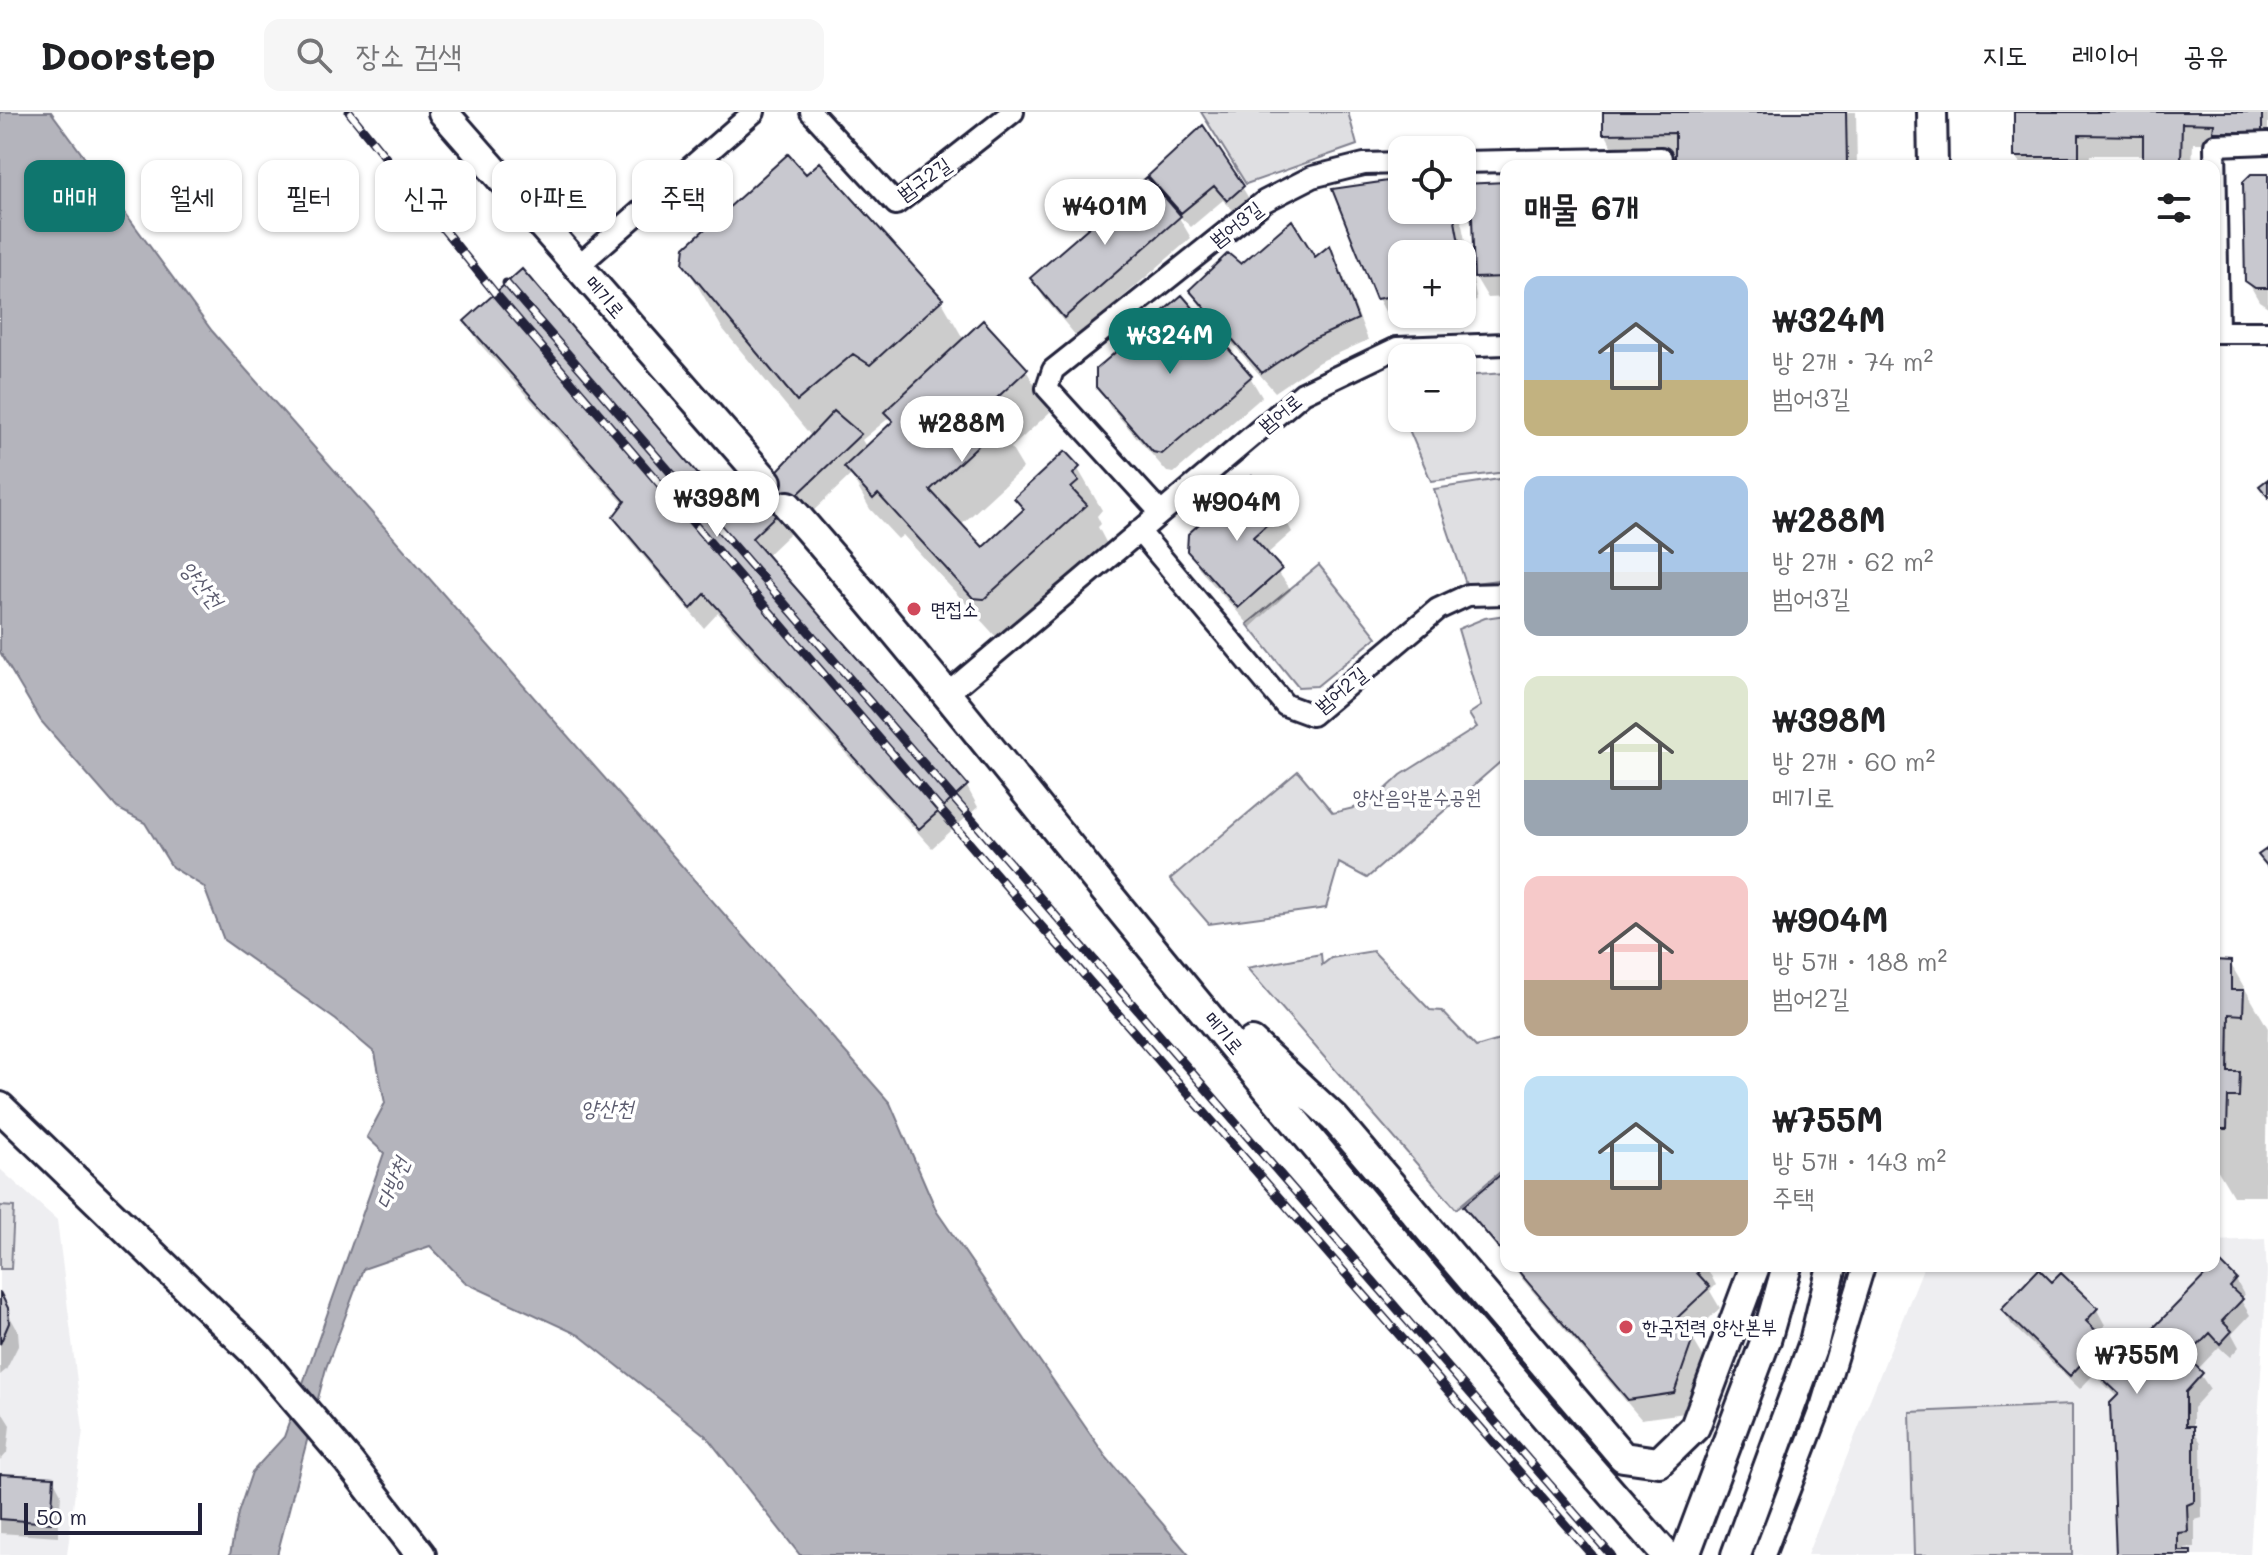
<!DOCTYPE html>
<html lang="ko">
<head>
<meta charset="utf-8">
<style>
	body { margin:0; font-family:Mali,"Poor Story",sans-serif; background:#f6f6f6; color:#202124; height:100vh; display:flex; flex-direction:column; font-size:30px; white-space:nowrap }
	* { box-sizing:border-box; margin:0 }
	p { font-size:26px; color:#757577 }
	.icon { flex:none; width:44px; height:44px; fill:none; stroke:currentColor; stroke-width:2; stroke-linecap:round; stroke-linejoin:round }
	.map { position:relative; flex:1; overflow:hidden }
	.drawer { position:absolute; left:1500px; top:48px; width:720px; height:1112px; display:flex; flex-direction:column; background:#fff; border-radius:16px; box-shadow:0 2px 6px #0004 }
	.drawer>* { flex:none }
	.top-card { position:absolute; left:24px; top:48px; width:760px; height:72px; display:flex; gap:16px }
	.tools { position:absolute; left:1388px; top:24px; display:grid; gap:16px }
	.tools a { display:grid; place-items:center; width:88px; height:88px; border-radius:16px; background:#fff; box-shadow:0 2px 6px #0004; font-size:40px }
	.scale { position:absolute; left:24px; bottom:20px; width:178px; box-sizing:border-box; padding-left:8px; border:4px solid #22223b; border-top:0; font-size:22px; line-height:28px; white-space:nowrap; color:#22223b; -webkit-text-stroke:6px #fff; paint-order:stroke }
	.price { position:absolute; translate:-50% -68px; padding:0 18px; border-radius:28px; background:#fff; color:#222; font-size:26px; line-height:52px; filter:drop-shadow(0 2px 4px #0008) }
	.price::after { content:''; position:absolute; left:50%; top:48px; width:24px; height:18px; margin-left:-12px; background:inherit; clip-path:polygon(0 0,100% 0,50% 100%) }
	.price.current { background:#0f766e; color:#fff }
	ul { padding:0; list-style:none }
	li { display:flex; align-items:center; gap:24px; height:200px; padding:0 24px }
	li span { display:grid; place-items:center; flex:none; width:224px; height:160px; border-radius:16px; color:#555 }
	li>.icon { margin-inline-start:auto }
	span .icon { width:96px; height:96px; fill:#fffc; stroke-width:1 }
	li b { font-size:34px }
	h2 { display:flex; justify-content:space-between; align-items:center; height:96px; padding:0 24px; font-size:34px }
	.chip { padding:0 28px; border-radius:16px; background:#fff; box-shadow:0 2px 6px #0004; font-size:28px; line-height:72px }
	.chip.current { background:#0f766e; color:#fff }
	header { display:flex; align-items:center; gap:48px; box-sizing:border-box; height:112px; padding:0 40px; background:#fff; border-bottom:2px solid #e0e0e0 }
	header strong { font-size:38px }
	nav { display:flex; gap:44px; margin-inline-start:auto; font-size:28px }
	.search { width:560px; height:72px; background:#f6f6f6; display:flex; align-items:center; gap:20px; box-sizing:border-box; padding:0 28px; border-radius:16px; color:#757577; font-size:30px }
	.map>svg:first-child { display:block }
	.built { fill:#eeeef1 }
	.green { fill:#dfdfe2; stroke:#80808e; stroke-width:2 }
	.water { fill:#b4b4bc; stroke:#7a7a88; stroke-width:2 }
	.shadow { fill:#0003; fill-rule:evenodd }
	.building { fill:#c8c8cf; stroke:#22223b; stroke-width:2 }
	.lines { fill:none; stroke-linecap:round; stroke-linejoin:round }
	.street-casing { stroke:#22223b; stroke-width:26 }
	.secondary-casing { stroke:#22223b; stroke-width:34 }
	.street { stroke:#fff; stroke-width:20 }
	.secondary { stroke:#fff; stroke-width:28 }
	.rail-casing { stroke:#22223b; stroke-width:9 }
	.rail { stroke:#fff; stroke-width:6; stroke-dasharray:18; stroke-linecap:butt }
	.poi-dot { fill:#d1495b; stroke:#fff; stroke-width:3 }
	.labels { text-anchor:middle; stroke-width:7; stroke-linejoin:round; paint-order:stroke }
	.street-label { font-size:20px; fill:#22223b; stroke:#fff }
	.poi-label { font-size:20px; fill:#22223b; stroke:#fff; text-anchor:start }
	.park-label { font-size:20px; fill:#5b5b6d; stroke:#fff }
	.water-label { font-size:22px; font-style:italic; fill:#5c5c6f; stroke:#fff }
</style>
</head>
<body>
<header>
<strong>Doorstep</strong>
<div class="search"><svg class="icon" aria-label="search" viewBox="0 0 24 24"><circle cx="10" cy="10" r="6"/><path d="M15 15l6 6"/></svg>장소 검색</div>
<nav><a>지도</a><a>레이어</a><a>공유</a></nav>
</header>
<div class="map">
<svg width="2268" height="1443" viewBox="0 0 2268 1443">
	<rect width="100%" height="100%" fill="#fff"/>
	<filter id="ink" filterUnits="userSpaceOnUse"><feTurbulence type="fractalNoise" baseFrequency=".0125" numOctaves="2"/><feDisplacementMap in="SourceGraphic" scale="16" xChannelSelector="R" yChannelSelector="G"/><feConvolveMatrix kernelMatrix="1 2 1 2 8 2 1 2 1" color-interpolation-filters="sRGB"/></filter>
	<g filter="url(#ink)">
		<path class="built" d="M0 1057 57 1108 83 1318 67 1443H0Z
			M2265 1127 2267 1161 2250 1443H1807L1924 1154H2214V1129Z"/>
		<path class="green" d="M1201 0H1348L1357 33 1246 72Z
			M1506 261V360L1431 369 1404 306H1462V264Z
			M1506 366V467L1466 472 1434 377Z
			M1319 453 1377 525 1317 574 1298 575 1247 512Z
			M1506 503V645L1367 766 1339 751 1326 796 1209 812 1170 767 1298 659 1333 701 1370 692 1401 663 1477 615 1469 602 1481 594 1458 517 1485 506Z
			M1373 839 1430 898 1442 899 1476 935 1506 926V1055L1456 1097 1247 856 1321 842 1322 853 1331 846Z
			M0 1094 14 1095 11 1157H0Z
			M2072 1293V1443H1914L1910 1300Z"/>
		<path class="water" d="M0 0H51L212 219 890 991 937 1100 1106 1345 1189 1443H800L706 1324 579 1223 466 1171 430 1134 363 1157 326 1256 277 1443H230L238 1401 252 1360 284 1325 384 1041 367 1025 385 991 375 941 336 908 224 828 204 775 172 755 145 711 117 696 41 609 0 540Z"/>
		<path class="shadow" d="M1605 0H1856L1857 54H1677V41L1616 42 1605 21Z
			M2016 0H2268V40L2223 31H2193L2192 54H2148L2145 43H2090L2089 54H2022L2016 44Z
			M1151 64 1242 75 1251 90 1237 102 1223 88 1191 115 1177 102 1191 126 1077 225 1044 186 1032 166 1159 79Z
			M2268 64V195L2259 189 2247 168Z
			M806 65 941 188 964 228 1026 258 1050 300 1011 336 1023 356 960 414 983 438 1024 399 1017 386 1065 342 1078 357 1102 398 1097 404 1101 412 1098 415 1109 436 999 528 903 423 898 427 870 397 851 363 765 445 967 675 978 695 932 736 718 501 704 516 627 425 615 405 625 393 478 230 467 209 726 397 768 372 812 325 722 216 685 152ZM890 305 893 312 867 336 862 328Z
			M1402 69V98H1459L1477 189 1462 192V142H1402V202H1413L1389 207 1378 186Z
			M1506 72V185L1488 186 1476 166 1474 116 1468 105Z
			M1329 136 1340 155 1368 228 1319 250 1275 280 1203 198 1192 178 1241 155 1315 148Z
			M1250 265 1262 285 1174 361 1167 360 1110 295 1098 274Z
			M1281 400 1292 420 1266 443 1291 478 1251 515 1201 459 1189 438Z
			M2214 850 2230 851 2268 916 2265 1084H2233L2214 1052Z
			M1506 1060V1148L1466 1095Z
			M1511 1154H1706L1716 1173 1710 1179 1720 1196 1691 1224 1704 1246 1685 1301 1641 1307Z
			M2061 1164 2097 1198 2105 1213 2096 1222 2124 1249 2236 1168 2244 1183 2240 1187 2250 1203 2232 1222 2239 1235 2230 1245 2219 1235 2197 1258 2210 1277 2193 1296V1317L2201 1331 2202 1406 2195 1408V1435L2185 1436V1441L2191 1443H2116L2112 1292 2118 1286 2094 1262 2080 1277 2012 1213 2003 1198 2053 1173Z
			M0 1187 18 1219 19 1232 6 1258 0 1263Z
			M0 1297 10 1313 7 1341 0 1349Z
			M0 1364 53 1367 61 1382 58 1425 0 1421Z"/>
		<path class="building" d="M1603 0H1846L1847 54H1675V21L1603 22Z
			M2014 0H2262V20H2213L2214 12 2182 11 2181 50H2143V24L2079 23V45H2014Z
			M1203 13 1244 74 1227 89 1214 74 1181 101 1148 64Z
			M788 42 806 62 820 50 943 187 870 253 853 242 797 289 683 152 685 135Z
			M2251 62H2268V176H2255L2245 169 2243 70Z
			M1147 65 1181 104 1064 206 1030 166Z
			M1402 67V98H1453L1461 142H1402V182L1376 187 1332 77Z
			M1506 70V165L1474 166 1472 105H1466L1462 72Z
			M1292 108 1315 145 1330 133 1358 207 1307 230 1262 261 1189 178 1228 141 1241 152Z
			M522 157 726 395 767 370 834 299 861 322 752 426 968 673 919 717 705 482 691 497 613 405 625 389 464 209Z
			M1182 183 1252 264 1162 342 1153 340 1096 275V257Z
			M983 208 1028 257 985 297 1000 313 930 378 983 435 1024 397 1014 386 1065 339 1080 355 1073 362 1079 369 1071 376 1087 393 984 487 973 486 878 382 873 387 844 355 893 309 884 300Z
			M1252 364 1282 399 1253 425 1282 457 1238 496 1187 439 1188 422Z
			M2268 367V385L2259 374Z
			M2268 736V755L2258 743Z
			M2214 848 2231 849V878H2244L2243 903 2229 902 2228 960H2240L2239 985H2228L2227 1017H2214Z
			M1506 1058V1144L1463 1094Z
			M2219 1149 2237 1167 2230 1175 2243 1187 2222 1209 2232 1219 2220 1232 2210 1221 2187 1245 2203 1261 2186 1280V1314H2194V1390L2187 1393 2188 1420 2178 1421V1439H2191V1443H2116L2110 1291 2119 1282 2084 1249 2070 1264 2001 1197 2039 1157 2052 1170 2061 1161 2098 1196 2086 1209 2124 1246Z
			M1514 1154H1704L1697 1161 1710 1175 1677 1206 1694 1224 1674 1281 1628 1288Z
			M0 1180 8 1196 9 1211 0 1232Z
			M0 1362 54 1365 51 1411 0 1407Z"/>
		<g class="lines">
			<defs>
				<path id="street" d="M811 0 896 92 1013 0
					M1462 50 1661 46V54
					M578 154 754 0
					M2214 220H2268
					M2218 220 2215 33 2268 31
					M1161 401 1047 276 1053 258 1265 89 1312 65 1364 52 1402 51
					M1139 419 1285 593 1312 603 1438 497 1468 483 1506 482
					M947 582 1303 281 1397 236 1506 232
					M1764 1443 1822 1292 1864 1154"/>
				<path id="secondary" d="M443 0 767 370
					M1932 0 1933 54
					M788 394C897 518 999 647 1103 776 1286 1001 1474 1225 1666 1443
					M1252 930 1335 1007 1623 1345 1659 1350 1695 1315 1755 1154
					M0 995 259 1245 349 1350 421 1443
					M1685 1443 1767 1225 1787 1154
					M1736 1443 1814 1230 1832 1154"/>
			</defs>
			<use href="#street" class="street-casing"/>
			<use href="#secondary" class="secondary-casing"/>
			<use href="#street" class="street"/>
			<use href="#secondary" class="secondary"/>
			<defs>
				<path id="rail" d="M349 0 495 181 1014 783 1592 1443
					M506 171 1611 1443"/>
			</defs>
			<use href="#rail" class="rail-casing"/>
			<use href="#rail" class="rail"/>
		</g>
	</g>
	<g class="poi-dot">
		<circle cx="914" cy="497" r="8"/>
		<circle cx="1626" cy="1215" r="8"/>
	</g>
	<g class="labels">
		<g class="street-label">
			<text transform="translate(924 67) rotate(-35)" y="7">범구2길</text>
			<text transform="translate(1236 112) rotate(-38)" y="7">범어3길</text>
			<text transform="translate(605 185) rotate(49)" y="7">메기로</text>
			<text transform="translate(1280 301) rotate(-39)" y="7">범어로</text>
			<text transform="translate(1341 578) rotate(-39)" y="7">범어2길</text>
			<text transform="translate(1224 921) rotate(50)" y="7">메기로</text>
		</g>
		<g class="poi-label">
			<text x="930" y="504">면접소</text>
			<text x="1642" y="1222">한국전력 양산본부</text>
		</g>
		<g class="park-label">
			<text x="1417" y="692">양산음악분수공원</text>
		</g>
		<g class="water-label">
			<text transform="translate(202 472) rotate(51)" y="8">양산천</text>
			<text x="607" y="1004">양산천</text>
			<text transform="translate(392 1071) rotate(-67)" y="8">다방천</text>
		</g>
	</g>
</svg>
<div class="tools">
<a><svg class="icon" aria-label="locate" viewBox="0 0 24 24"><circle cx="12" cy="12" r="6"/><path d="M12 2v4M12 18v4M2 12h4M18 12h4"/></svg></a>
<a>+</a>
<a>−</a>
</div>
<div class="scale">50 m</div>
<b class="price" style="left:1105px;top:135px">₩401M</b>
<b class="price current" style="left:1170px;top:264px">₩324M</b>
<b class="price" style="left:962px;top:352px">₩288M</b>
<b class="price" style="left:717px;top:427px">₩398M</b>
<b class="price" style="left:1237px;top:431px">₩904M</b>
<b class="price" style="left:2137px;top:1284px">₩755M</b>
<div class="top-card">
<a class="chip current">매매</a>
<a class="chip">월세</a>
<a class="chip">필터</a>
<a class="chip">신규</a>
<a class="chip">아파트</a>
<a class="chip">주택</a>
</div>
<section class="drawer">
<h2>매물 6개<svg class="icon" aria-label="filters" viewBox="0 0 24 24"><path d="M4 7h16M4 17h16"/><circle cx="9" cy="7" r="2"/><circle cx="15" cy="17" r="2"/></svg></h2>
<ul>
<li><span style="background:linear-gradient(#a9c7e8 65%,#c2b280 0)"><svg class="icon" aria-label="home" viewBox="0 0 24 24"><path d="M3 11l9-7 9 7M6 9v11h12V9"/></svg></span><div><b>₩324M</b><p>방 2개 · 74 m²</p><p>범어3길</p></div></li>
<li><span style="background:linear-gradient(#a9c7e8 60%,#9aa5b1 0)"><svg class="icon" aria-label="home" viewBox="0 0 24 24"><path d="M3 11l9-7 9 7M6 9v11h12V9"/></svg></span><div><b>₩288M</b><p>방 2개 · 62 m²</p><p>범어3길</p></div></li>
<li><span style="background:linear-gradient(#dfe7d0 65%,#9aa5b1 0)"><svg class="icon" aria-label="home" viewBox="0 0 24 24"><path d="M3 11l9-7 9 7M6 9v11h12V9"/></svg></span><div><b>₩398M</b><p>방 2개 · 60 m²</p><p>메기로</p></div></li>
<li><span style="background:linear-gradient(#f6c9c9 65%,#b9a48a 0)"><svg class="icon" aria-label="home" viewBox="0 0 24 24"><path d="M3 11l9-7 9 7M6 9v11h12V9"/></svg></span><div><b>₩904M</b><p>방 5개 · 188 m²</p><p>범어2길</p></div></li>
<li><span style="background:linear-gradient(#bfe0f5 65%,#b9a48a 0)"><svg class="icon" aria-label="home" viewBox="0 0 24 24"><path d="M3 11l9-7 9 7M6 9v11h12V9"/></svg></span><div><b>₩755M</b><p>방 5개 · 143 m²</p><p>주택</p></div></li>
</ul>
</section>
</div>
</body>
</html>
